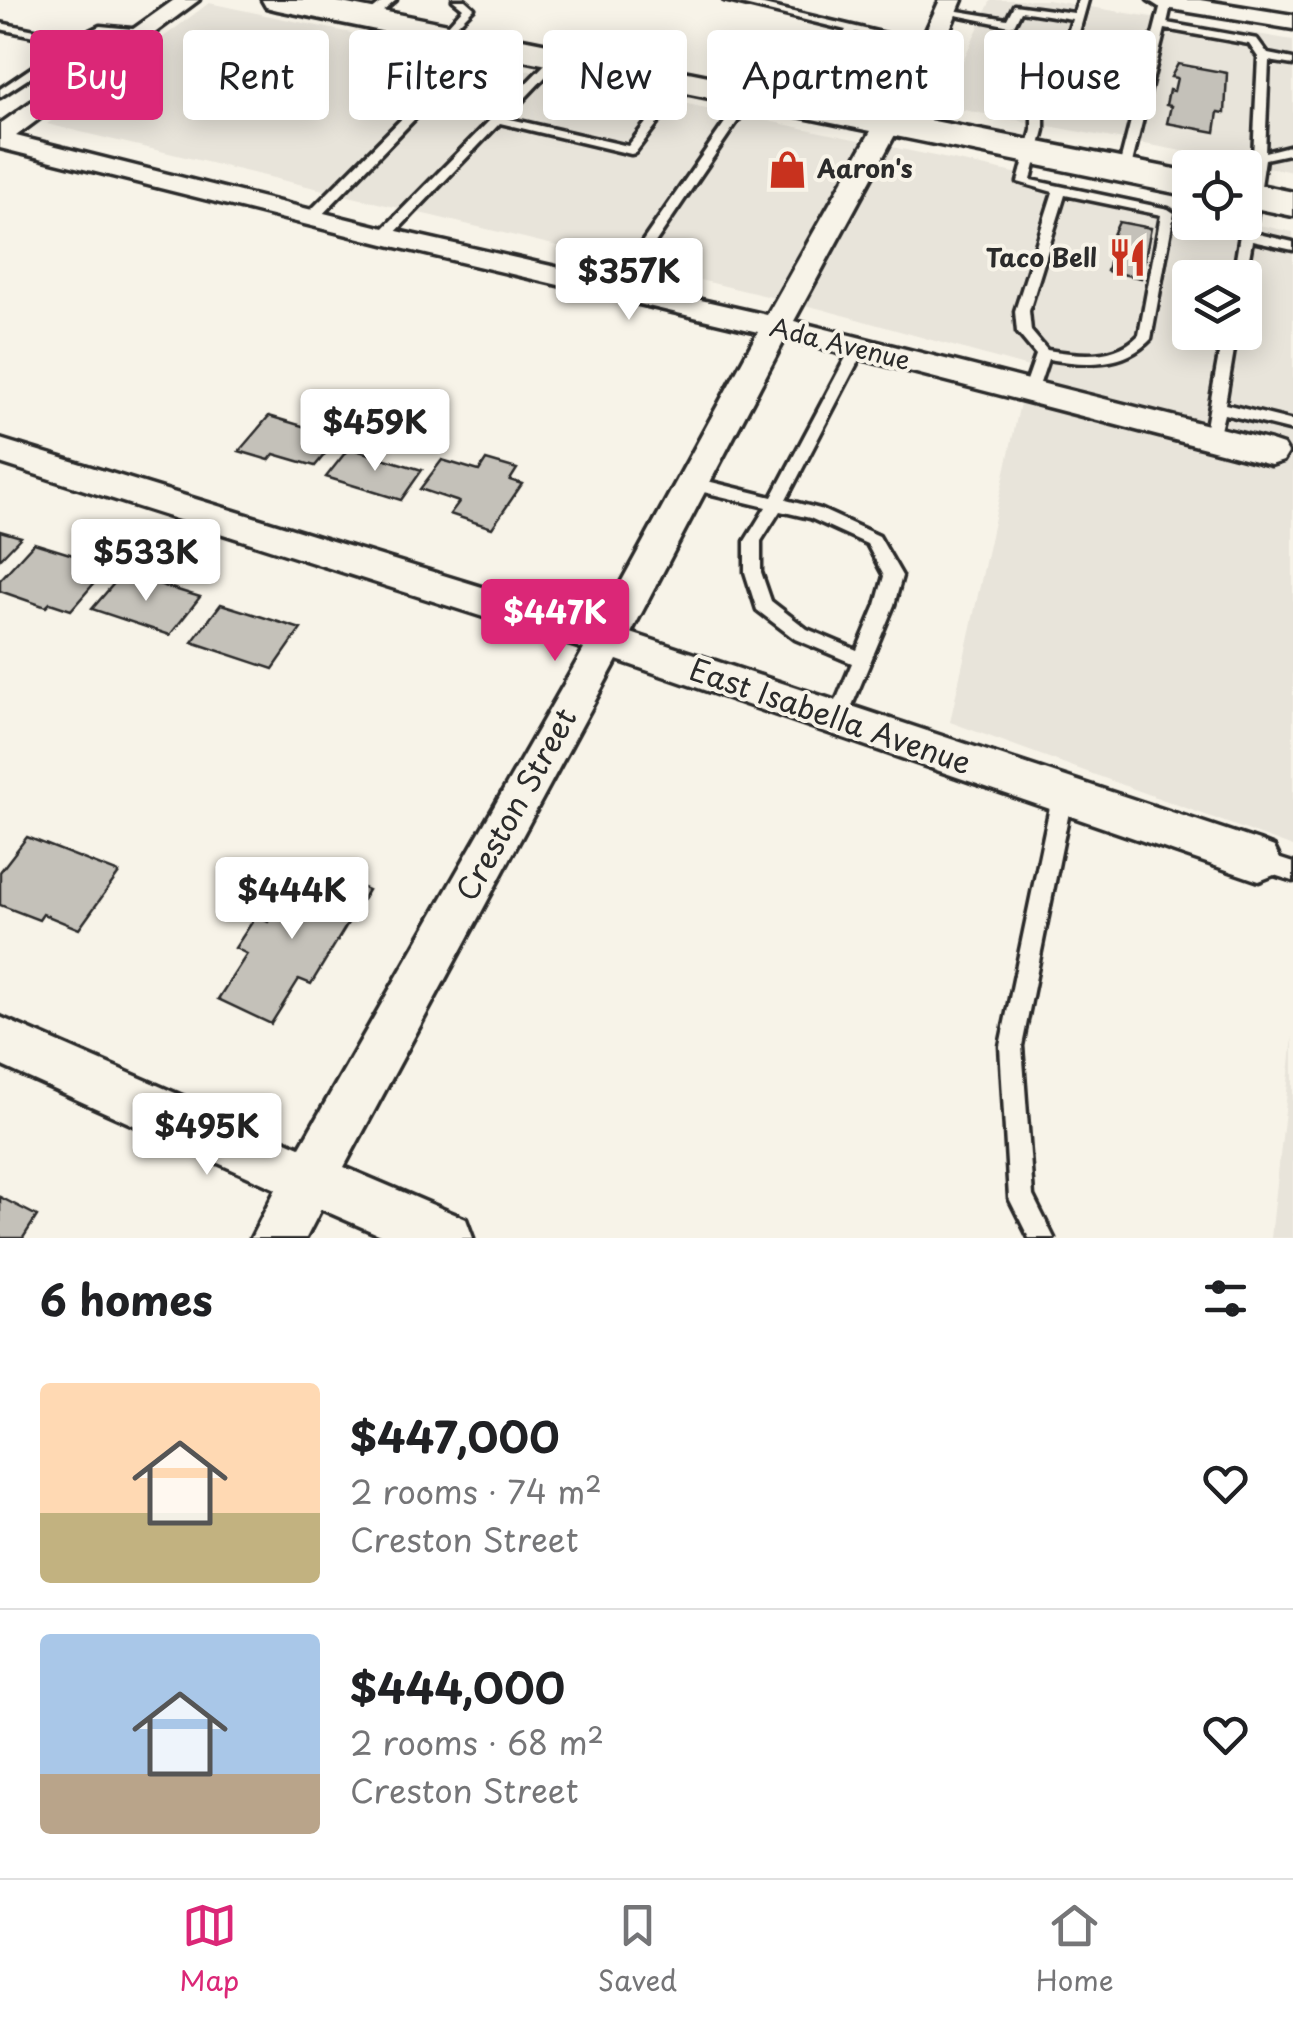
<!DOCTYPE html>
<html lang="en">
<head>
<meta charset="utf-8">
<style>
	body { margin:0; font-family:"Playpen Sans",sans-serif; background:#f2f2f2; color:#202124; height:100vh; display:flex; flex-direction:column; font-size:38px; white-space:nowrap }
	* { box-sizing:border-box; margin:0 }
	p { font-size:32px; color:#757577 }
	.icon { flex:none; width:55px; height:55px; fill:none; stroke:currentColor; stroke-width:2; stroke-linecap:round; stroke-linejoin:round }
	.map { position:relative; height:1238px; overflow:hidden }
	.panel { display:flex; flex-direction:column; background:#fff; flex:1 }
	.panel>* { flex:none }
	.hud { position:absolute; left:30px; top:30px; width:1235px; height:90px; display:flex; gap:20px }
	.controls { position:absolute; left:1172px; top:150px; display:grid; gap:20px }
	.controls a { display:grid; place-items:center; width:90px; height:90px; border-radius:10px; background:#fff; box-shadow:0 5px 25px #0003; font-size:50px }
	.price { position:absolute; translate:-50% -85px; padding:0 22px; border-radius:10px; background:#fff; color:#222; font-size:32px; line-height:65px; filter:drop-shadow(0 2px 5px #0008) }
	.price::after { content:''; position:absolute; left:50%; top:60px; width:30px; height:22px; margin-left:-15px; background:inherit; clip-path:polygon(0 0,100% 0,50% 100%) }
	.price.active { background:#db2777; color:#fff }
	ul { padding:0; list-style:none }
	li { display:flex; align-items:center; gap:30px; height:250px; padding:0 40px }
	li+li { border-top:2px solid #e0e0e0 }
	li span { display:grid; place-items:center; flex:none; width:280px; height:200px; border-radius:10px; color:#555 }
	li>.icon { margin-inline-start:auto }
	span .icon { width:120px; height:120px; fill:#fffc; stroke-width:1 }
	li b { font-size:42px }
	h2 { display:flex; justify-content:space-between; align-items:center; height:120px; padding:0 40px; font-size:42px }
	.chip { padding:0 35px; border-radius:10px; background:#fff; box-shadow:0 5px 25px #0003; font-size:35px; line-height:90px }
	.chip.active { background:#db2777; color:#fff }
	.tabs { display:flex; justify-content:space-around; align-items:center; height:140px; border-top:2px solid #e0e0e0; background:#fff; font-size:28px; color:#757577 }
	.tabs a { display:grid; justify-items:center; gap:5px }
	.tabs .active { color:#db2777 }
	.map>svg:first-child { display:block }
	.built { fill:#e8e4da; fill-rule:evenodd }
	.building { fill:#c4c1b9; stroke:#2b2b2b; stroke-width:2.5 }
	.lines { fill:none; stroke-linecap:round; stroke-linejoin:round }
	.lane-casing { stroke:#2b2b2b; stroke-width:7 }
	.street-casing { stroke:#2b2b2b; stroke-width:7 }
	.primary-casing { stroke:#2b2b2b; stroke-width:7 }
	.lane { fill:#f7f3e8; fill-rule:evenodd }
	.street { fill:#f7f3e8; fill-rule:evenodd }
	.primary { fill:#f7f3e8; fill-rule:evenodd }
	.labels { text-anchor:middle; stroke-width:8; stroke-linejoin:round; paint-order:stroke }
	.far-poi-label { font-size:25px; font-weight:bold; fill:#2b2b2b; stroke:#f7f3e8; text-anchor:start }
	.far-street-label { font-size:25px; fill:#2b2b2b; stroke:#f7f3e8 }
	.street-label { font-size:30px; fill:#2b2b2b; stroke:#f7f3e8 }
</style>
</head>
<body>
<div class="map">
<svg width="1293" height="1238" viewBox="0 0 1293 1238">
	<rect width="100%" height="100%" fill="#f7f3e8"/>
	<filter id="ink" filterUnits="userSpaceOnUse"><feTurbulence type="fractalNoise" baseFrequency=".01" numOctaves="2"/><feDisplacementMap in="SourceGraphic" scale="20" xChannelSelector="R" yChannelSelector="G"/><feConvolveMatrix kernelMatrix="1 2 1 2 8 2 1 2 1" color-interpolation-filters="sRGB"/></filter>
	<g filter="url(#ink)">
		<path class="built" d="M991 0H1047L1293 40V172L942 106Z
			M209 3 1190 210V222H1245L1293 232V847L950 722 1028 367 821 309 47 124ZM1190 278H1245V332H1190Z
			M1293 1037V1238H1271Z"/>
		<path class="building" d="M1178 64 1227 73 1225 113 1218 112 1215 132 1167 123 1171 106 1166 105 1169 90 1174 91 1177 78 1171 77Z
			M1119 222 1151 228 1141 278 1107 271 1113 246 1108 245Z
			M269 416 339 437 315 466 274 454 269 460 239 451Z
			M349 448 422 470 401 500 326 477Z
			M442 460 479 471 486 460 517 469 510 480 522 484 492 528 450 514 459 502 420 489Z
			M0 531 21 537 0 559Z
			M34 543 109 566 71 610 50 603 46 607 0 591V580Z
			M123 573 200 597 170 635 92 609Z
			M221 604 301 629 273 669 192 642Z
			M27 837 119 873 79 929 43 914 39 920 0 905V872Z
			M306 864 368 890 311 984 299 979 271 1024 218 999 247 954 235 948 256 916 268 922Z
			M0 1197 37 1216 23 1238H0Z"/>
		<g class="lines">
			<defs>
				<path id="lane" d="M385 0H396L373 20H365V16Z
					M453 0H465L474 8 446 36 441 33 463 8Z
					M724 0H743L936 46 931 49 855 32 805 106 801 107 795 104 846 30Z
					M1078 0H1088L1061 97 1044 112V130L1031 180 1168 209 1174 213 1151 339C1124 368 1085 365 1048 359L1037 392 1030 397 1023 392 1036 355 1017 332 1015 311 1053 192 1018 182 1032 130V111L1050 96 1072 19 1021 11 1014 25 1010 26 941 12 946 9 1007 19 1014 5 1074 13ZM1065 195 1161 215 1139 335C1115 360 1080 355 1047 350L1031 331 1029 311Z
					M1162 0 1172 1 1167 23 1257 39 1268 54 1293 59V65L1269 61 1265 152 1293 145V153L1265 159 1254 233 1293 242V250L1252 241 1245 281V278H1233L1242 222H1245L1253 157 1258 57 1249 44 1165 29 1130 171 1124 175 1118 171Z
					M0 23 75 38 100 26 142 30 147 33 142 36 102 32 86 41 118 51V55L78 46 0 97V89L68 43 0 29Z
					M481 39 490 41 316 221H306V215Z
					M555 54 565 56 506 118 628 146 680 79 690 81 635 153 631 154 500 123 389 239H379V233Z
					M746 92 756 94 621 293H611L609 290Z
					M1223 332H1237L1225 404 1293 421V431L1224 414 1217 442H1207L1204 438Z
					M858 343 865 348 786 500 820 509 879 536 902 576 894 605 846 720 844 726 837 728 830 726 828 720 852 663 795 639 757 610 745 572V541L766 507 691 489 683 483 691 477 772 497 851 348ZM780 511 810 518 867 544 884 576 876 605 857 650 807 629 771 601 761 572V541Z
					M1062 788 1069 791 1072 797 1022 1046 1033 1196 1054 1238H1029L1009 1198 1000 1046 1052 797 1055 791Z
					M1259 852 1293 863V881L1252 868 1249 861 1252 854Z"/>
				<path id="street" d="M174 0H199L16 136 384 228 767 315 919 46 940 0H962L943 46 794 321 1271 441 1283 445 1288 453 1283 461 1271 465 785 339 631 633 1259 841 1274 847 1281 861 1274 875 1259 881 617 660 344 1167 466 1219 473 1238H387L321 1209 306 1238H251L276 1189 0 1065V1017L300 1147 584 649 0 463V439L599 623 758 332 384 244 0 148V124Z
					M1148 0H1200L1293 15V29L1159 7Z"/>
				<path id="primary" d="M262 0H327L1190 172V196L278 10 266 7Z
					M1245 182 1293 192V216L1245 206Z"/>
			</defs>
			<use href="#lane" class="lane-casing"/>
			<use href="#street" class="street-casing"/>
			<use href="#primary" class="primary-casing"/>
			<use href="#lane" class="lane"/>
			<use href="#street" class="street"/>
			<use href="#primary" class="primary"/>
		</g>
	</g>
	<defs>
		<symbol id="shop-bare" viewBox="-9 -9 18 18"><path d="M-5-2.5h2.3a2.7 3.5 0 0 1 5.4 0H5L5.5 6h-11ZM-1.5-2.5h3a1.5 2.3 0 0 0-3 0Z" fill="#c8321e" stroke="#f7f3e8" stroke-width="2.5" paint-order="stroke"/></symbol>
		<symbol id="restaurant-bare" viewBox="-9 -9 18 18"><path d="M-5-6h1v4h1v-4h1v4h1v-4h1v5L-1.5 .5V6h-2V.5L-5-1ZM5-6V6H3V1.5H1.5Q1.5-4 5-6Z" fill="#c8321e" stroke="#f7f3e8" stroke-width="2.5" paint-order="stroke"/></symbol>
	</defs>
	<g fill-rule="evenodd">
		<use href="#shop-bare" x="760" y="142" width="55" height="55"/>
		<use href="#restaurant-bare" x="1100" y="230" width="55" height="55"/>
	</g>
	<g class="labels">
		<g class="far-poi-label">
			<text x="817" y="178">Aaron's</text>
			<text x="1097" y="267" text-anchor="end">Taco Bell</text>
		</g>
		<g class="far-street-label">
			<text transform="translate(840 344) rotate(14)" y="9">Ada Avenue</text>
		</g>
		<g class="street-label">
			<text transform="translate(830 717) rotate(19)" y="10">East Isabella Avenue</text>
			<text transform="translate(517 805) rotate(-61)" y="10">Creston Street</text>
		</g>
	</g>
</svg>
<div class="controls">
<a><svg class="icon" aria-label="locate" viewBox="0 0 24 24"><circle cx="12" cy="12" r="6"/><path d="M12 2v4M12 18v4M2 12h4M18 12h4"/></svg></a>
<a><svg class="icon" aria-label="layers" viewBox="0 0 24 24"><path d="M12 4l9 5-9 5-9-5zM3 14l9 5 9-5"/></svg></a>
</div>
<b class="price" style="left:629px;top:323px">$357K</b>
<b class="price" style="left:375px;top:474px">$459K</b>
<b class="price" style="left:146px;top:604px">$533K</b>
<b class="price active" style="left:555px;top:664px">$447K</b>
<b class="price" style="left:292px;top:942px">$444K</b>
<b class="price" style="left:207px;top:1178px">$495K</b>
<div class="hud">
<a class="chip active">Buy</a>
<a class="chip">Rent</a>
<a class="chip">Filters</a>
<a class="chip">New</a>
<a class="chip">Apartment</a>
<a class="chip">House</a>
</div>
</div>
<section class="panel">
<h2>6 homes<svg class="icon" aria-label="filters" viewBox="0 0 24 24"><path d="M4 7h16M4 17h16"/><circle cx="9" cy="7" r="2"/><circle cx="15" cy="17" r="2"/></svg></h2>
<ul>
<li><span style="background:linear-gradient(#ffd9b3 65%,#c2b280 0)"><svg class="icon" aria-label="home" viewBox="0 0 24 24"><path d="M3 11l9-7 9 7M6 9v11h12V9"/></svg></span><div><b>$447,000</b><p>2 rooms · 74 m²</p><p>Creston Street</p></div><svg class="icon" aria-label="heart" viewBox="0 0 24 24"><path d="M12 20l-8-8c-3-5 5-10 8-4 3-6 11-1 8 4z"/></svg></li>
<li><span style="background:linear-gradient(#a9c7e8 70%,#b9a48a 0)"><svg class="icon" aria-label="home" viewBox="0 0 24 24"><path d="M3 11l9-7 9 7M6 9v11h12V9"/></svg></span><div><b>$444,000</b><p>2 rooms · 68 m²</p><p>Creston Street</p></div><svg class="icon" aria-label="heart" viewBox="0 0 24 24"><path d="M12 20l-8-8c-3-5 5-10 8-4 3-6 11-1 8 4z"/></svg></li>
</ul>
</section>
<nav class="tabs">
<a class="active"><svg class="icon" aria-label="map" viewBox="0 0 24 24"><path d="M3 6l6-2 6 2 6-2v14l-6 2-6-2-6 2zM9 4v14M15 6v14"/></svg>Map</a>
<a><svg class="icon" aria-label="saved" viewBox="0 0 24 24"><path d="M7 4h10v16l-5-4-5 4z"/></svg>Saved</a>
<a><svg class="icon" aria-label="home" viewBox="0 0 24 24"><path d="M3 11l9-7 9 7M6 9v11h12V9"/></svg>Home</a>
</nav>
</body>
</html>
